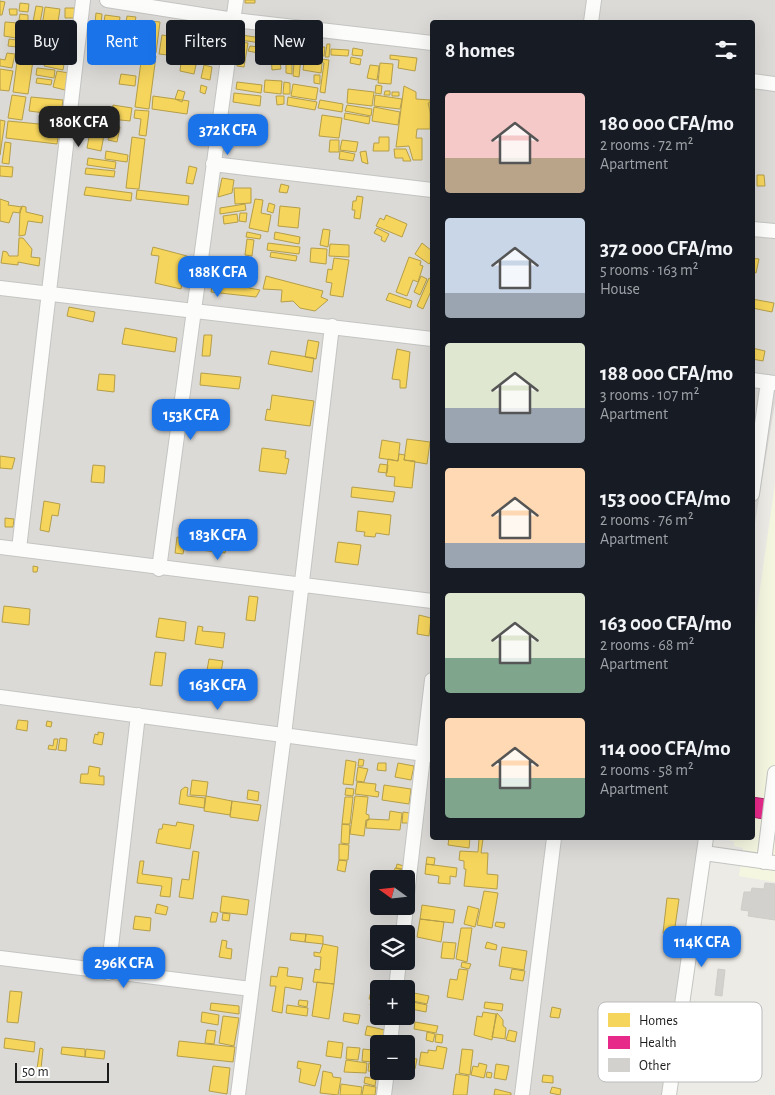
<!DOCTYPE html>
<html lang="en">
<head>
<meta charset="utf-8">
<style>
	body { margin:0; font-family:"Alegreya Sans",sans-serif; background:#20242c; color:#f1f3f6; height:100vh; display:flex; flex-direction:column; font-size:19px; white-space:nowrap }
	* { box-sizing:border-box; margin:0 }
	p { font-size:16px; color:#9ea1a6 }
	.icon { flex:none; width:28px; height:28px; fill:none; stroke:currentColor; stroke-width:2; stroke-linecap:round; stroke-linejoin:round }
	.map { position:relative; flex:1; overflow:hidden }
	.sheet { position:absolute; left:430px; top:20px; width:325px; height:820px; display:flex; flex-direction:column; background:#171b24; border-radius:5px; box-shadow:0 5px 20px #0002 }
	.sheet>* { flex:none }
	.guide { position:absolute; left:15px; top:20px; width:340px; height:45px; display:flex; gap:10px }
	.needle { width:32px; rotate:285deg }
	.buttons { position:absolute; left:370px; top:870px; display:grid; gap:10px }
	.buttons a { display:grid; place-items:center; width:45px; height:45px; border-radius:5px; background:#171b24; box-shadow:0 5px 20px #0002; font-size:25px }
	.scale { position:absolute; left:15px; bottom:12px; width:94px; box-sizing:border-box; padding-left:5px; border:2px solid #1d1d1d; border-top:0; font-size:14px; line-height:18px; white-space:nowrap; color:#1d1d1d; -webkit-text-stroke:4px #fff; paint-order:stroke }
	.price { position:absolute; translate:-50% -42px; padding:0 11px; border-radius:10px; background:#1a73e8; color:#fff; font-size:16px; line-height:32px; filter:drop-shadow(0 1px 2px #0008) }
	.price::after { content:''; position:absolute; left:50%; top:30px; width:15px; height:11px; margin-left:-8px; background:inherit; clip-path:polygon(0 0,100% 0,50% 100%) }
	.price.active { background:#222; color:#fff }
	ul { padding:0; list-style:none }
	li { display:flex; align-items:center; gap:15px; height:125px; padding:0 15px }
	li span { display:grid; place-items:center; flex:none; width:140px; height:100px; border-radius:5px; color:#555 }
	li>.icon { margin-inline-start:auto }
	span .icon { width:60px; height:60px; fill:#fffc; stroke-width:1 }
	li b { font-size:21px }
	h2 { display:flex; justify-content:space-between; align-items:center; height:60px; padding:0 15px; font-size:21px }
	.chip { padding:0 18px; border-radius:5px; background:#171b24; box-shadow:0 5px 20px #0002; font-size:18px; line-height:45px }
	.chip.active { background:#1a73e8; color:#fff }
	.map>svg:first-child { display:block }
	.residential { fill:#dbdad7; fill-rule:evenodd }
	.education { fill:#f4f6e0 }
	.homes { fill:#f6d55c; stroke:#b59e49 }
	.health { fill:#e7298a; stroke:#aa2569 }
	.building { fill:#d2d1cd; stroke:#cfcdc7 }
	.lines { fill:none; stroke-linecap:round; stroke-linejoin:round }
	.minor-casing { stroke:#c4c4c2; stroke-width:16 }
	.minor { stroke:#fcfcfb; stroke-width:14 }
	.key { fill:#fff; stroke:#bbb; stroke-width:1 }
	.key-label { font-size:14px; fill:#1d1d1d }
</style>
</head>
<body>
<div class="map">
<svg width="775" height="1095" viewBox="0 0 775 1095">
	<rect width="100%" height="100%" fill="#ecebe6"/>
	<path class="residential" d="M0 0H775V403L753 535 752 22H432V838H705L664 1095H0ZM379 879H406V906H379ZM379 934H406V961H379ZM379 989H406V1016H379ZM379 1044H406V1071H379Z"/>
	<path class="education" d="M775 483V882L739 876 743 848 734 846V841L726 840V838H752V645Z"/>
	<path class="homes" d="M245 0H255V3H245Z
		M0 1 5 2 2 15H0Z
		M20 3 29 4 28 12 19 11Z
		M36 6 43 7 39 28 32 27Z
		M45 7 60 9 55 41 40 39Z
		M65 8H76L75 18H65Z
		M9 9H17V15H10Z
		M96 13 102 14 101 24 95 23Z
		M20 14 28 15V21L19 20Z
		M105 15 120 17 115 55 100 53Z
		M127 16 136 17 134 25 126 23Z
		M151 21 160 22 156 53 146 52Z
		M5 22 18 23 16 38 4 36Z
		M20 23 29 24 28 37 18 36Z
		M144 24 148 25 144 51H140Z
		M182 24 190 26 188 35 180 32Z
		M125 26 134 27 133 35 123 33Z
		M68 28 77 29 75 45 66 44Z
		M31 29 39 30 38 39 30 38Z
		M189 29 196 31 194 41 187 39Z
		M59 32 65 33 63 43 58 42Z
		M198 32 206 34 203 42 196 40Z
		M162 35 188 39 185 57 159 54Z
		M241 35 269 39 268 44 240 40Z
		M9 39 17 40V47L8 46Z
		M20 39 36 41 28 94 13 92Z
		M279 40 297 41 296 47 279 45Z
		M241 42 248 43 244 67 237 66Z
		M327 44H330L329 57H325Z
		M250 46 259 47 258 53 248 51Z
		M311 47H325L324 56 311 55Z
		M295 48 302 49 299 77 293 76Z
		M353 48 363 50 362 56 352 55Z
		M204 49 211 50 209 63 202 62Z
		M331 49 349 50 348 56 331 55Z
		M190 51 198 53 196 63 188 61Z
		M7 53 15 54 12 68 0 66V59L5 60Z
		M142 54 156 56 149 109 135 107Z
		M279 54 281 69 272 70 271 55Z
		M47 55 65 58 63 70 44 66Z
		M390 55 417 58 415 71 398 68 399 60 390 59Z
		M286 56H292V74L286 73Z
		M351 57 361 59 360 65 350 63Z
		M314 58 329 60 325 93 320 92 324 63 313 62Z
		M181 62 196 65 194 74 180 71Z
		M304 62 322 64 321 73 303 70Z
		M380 63 393 64 391 84 378 83Z
		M204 65 212 67 210 80 201 78Z
		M370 65 379 66 377 80 367 78Z
		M37 68 55 70 54 78 36 75Z
		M0 69 13 71 9 91 0 90Z
		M57 71 69 73 65 90 53 87Z
		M121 74 136 76 135 86 119 84Z
		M314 75H320V84L314 83Z
		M37 78 52 80 51 85 36 83Z
		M265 80 282 81 281 94 264 92Z
		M237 82 262 85 261 93 236 89Z
		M284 82 290 83V94H283Z
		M293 84 318 88 316 100 291 96Z
		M201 85 207 87 205 94 200 92Z
		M376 85 382 86 381 94 375 93Z
		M404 86 416 92V99L430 100V129H417L416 138H422V160H413L409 146 396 147Z
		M348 89 374 92 372 106 347 103Z
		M178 90 185 92 182 102 175 99Z
		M385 91H390V95H384Z
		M392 92H399V96H392Z
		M234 93 261 96 260 106 233 102Z
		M12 95 26 97 22 120 8 118Z
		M375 95 402 99 400 109 374 106Z
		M153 96 189 101 187 114 152 109Z
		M276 96H284V104L277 105Z
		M31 97 63 100 61 115 29 111Z
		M288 97 317 102 315 110 287 105Z
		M320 100 343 104 342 112 318 108Z
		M432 102V120L428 103Z
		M113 105 132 108 130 121 111 119Z
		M347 105 372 109 371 116 345 111Z
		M374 107 400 112 398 125 372 121Z
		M135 110 149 111 146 136 139 135 141 119 134 118Z
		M345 113 370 117 369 124 344 119Z
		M322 115 342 118 339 138 319 136Z
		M0 120 5 121 0 155Z
		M8 121 60 126 57 144 6 138Z
		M105 124 120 127 117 142 108 140 110 133 103 132Z
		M90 132 104 135 101 151 87 148Z
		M132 137 145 139 139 189 126 188Z
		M379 137H389V151H373L374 143H379Z
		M330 140H339V152H329Z
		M342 140 358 142 356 152 340 150Z
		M5 142 11 143 9 164 2 163Z
		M394 149H406L411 161H403V158H395Z
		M106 151 128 155 127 162 105 159Z
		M340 151 355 154 353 161 339 159Z
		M366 151 368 164 362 162 360 152Z
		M88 158 116 162 115 169 87 165Z
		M0 166 13 167 12 177 0 176Z
		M189 166 197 168 193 184 186 183Z
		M86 168 115 171 114 177 85 174Z
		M757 175H764L765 186H757Z
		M222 178 234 180 232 193 218 197Z
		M281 184 289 186 287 193 279 192Z
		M86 187 132 193 131 201 84 195Z
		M234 188H251V203L235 204Z
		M137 190 189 196 188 205 136 199Z
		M357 196 363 197 360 219 354 218 355 210H352L353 201H356Z
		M0 199 9 202 8 205 22 207 20 213 13 212 9 223 0 221Z
		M255 199 263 200 261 213 271 215 268 232 249 228Z
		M269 203 275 205 273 213 267 211Z
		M245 204 246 210 220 214V208Z
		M22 206 26 207V212L43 216 42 223 28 221 25 235 19 236 20 210Z
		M280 206 300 208 298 228 278 226Z
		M240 213H247L246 222 239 221Z
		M237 214 238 222 224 224 223 216Z
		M386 215 407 224 402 237 376 226 380 218 384 220Z
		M377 228 389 234 385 242 381 240 382 237 374 233Z
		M323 229 330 230 328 247 320 245Z
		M247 232 261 235 260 239 246 237Z
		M275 232 300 237 299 244 274 239Z
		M19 238H23L32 249 31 257 40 258 39 266 18 262V265L1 263 3 251 7 252 9 256H18Z
		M247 239 254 240 252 256 245 255Z
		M268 243 300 247 299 254 267 250Z
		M422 243 432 251V260L429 264 415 254Z
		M330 244 349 245V257L329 256Z
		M153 247 187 256 181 289 155 283 159 256 151 255Z
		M311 248 327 249 326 264 310 262Z
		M271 252 297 256 296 261 270 257Z
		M409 257 421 261 420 265 423 266 418 282 413 280 407 296 396 292Z
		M334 258 349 260 343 297 330 295 332 283 326 282 328 269 332 270Z
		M752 258 759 259 756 273 752 272Z
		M233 267 251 272 249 288 260 290 256 297 211 292 213 281 227 283 228 272Z
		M266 276 323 291 321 297 328 300 315 311 300 308 293 301 281 302 282 290 263 289Z
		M421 276 427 279 420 295 414 292Z
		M429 278 432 280V289L423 309 417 306Z
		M389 293 412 301 410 308 386 300Z
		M752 299 774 303 772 312 752 308Z
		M69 307 95 312 93 322 67 316Z
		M125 328 177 338 175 352 122 344Z
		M204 335H212L210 356H202Z
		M308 340 319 342 316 359 305 357Z
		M752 348 765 351 763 361 752 359Z
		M397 349 410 352 406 388H400V380L392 379Z
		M271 351 314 358 312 372 268 364Z
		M201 373 241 377 239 389 200 385Z
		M99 374 115 375 114 392 97 390Z
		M272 395 314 401 310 426 265 420 267 409 270 410Z
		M204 412 227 415 224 430 202 427Z
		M407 439 430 442 427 464 404 460Z
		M382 440 400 443 398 461 379 458Z
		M262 448 286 451 285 458 289 459 286 474 259 471Z
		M399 454 405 455 404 460 415 461 412 488 394 486 395 477 386 476 388 459 398 461Z
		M0 456 15 458 12 469 0 468Z
		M380 464 388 465 387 473 378 472Z
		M93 465 105 466 104 483 91 482Z
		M352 487 395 492 393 502 351 497Z
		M44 501 60 504 58 516 52 515 49 532 40 530Z
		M358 511 391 515 389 535 376 533 375 537 364 536 365 532 356 531Z
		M5 518 14 519 13 527H5Z
		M194 524 230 529 225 553 192 549 194 539H190Z
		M177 537 186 539 183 554 175 553Z
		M338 542 361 545 358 565 335 562Z
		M33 566 38 567 37 572H33Z
		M249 596 258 597 255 621 246 620Z
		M4 606 30 609 29 625 2 622Z
		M419 615 431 618 429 636 417 634Z
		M159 618 186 622 184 641 156 637Z
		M198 626 203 627 202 631 225 633 223 648 195 644Z
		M155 652 166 653 162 686 150 685Z
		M209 659 223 661 218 689 204 687Z
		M18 720 28 721 27 731 16 729Z
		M47 721 52 722 51 727 46 726Z
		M98 732 104 733 102 745 93 743 95 734 98 735Z
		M60 738 67 739 66 751 58 750Z
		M54 739H58L56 750 48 749 49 745 53 746Z
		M359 759 364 760 363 766H358Z
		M346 760 356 762 353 785 343 784Z
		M378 763H386V771L377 770Z
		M398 763 414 766 411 780 395 777Z
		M89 766 100 768 99 776H104V785L80 783 81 774H88Z
		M358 767 368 769 364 782 356 781Z
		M192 780 208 782 206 796 190 795Z
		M357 782 376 784 375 791 379 792 378 797 355 794Z
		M384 785 411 789 409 804 382 800Z
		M185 787 188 788 187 796 205 798 204 808 179 804 181 790Z
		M346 788 354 789 353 796 345 795Z
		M248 790 259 792 258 801 247 799Z
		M206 796 232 801 230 815 204 811Z
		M355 796 368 797 366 814 369 815V820H366L364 836 350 834Z
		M345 797H353L350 824H342Z
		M232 801 261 805 258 821 230 817Z
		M390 811 402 813 400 830 366 828 367 820 369 819 389 820Z
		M403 812 410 813 409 823H402Z
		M177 822 194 825 190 849 156 843 159 829H162L163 824 176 826Z
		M342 824 350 825 349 844 341 843Z
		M449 838H470L469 848 448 845Z
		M479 839H483L481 853H488L487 874 498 875 497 889 464 886 466 869H464V861L459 860 460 851 478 852Z
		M339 844 349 845 348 860H339Z
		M193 851 199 852 193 899 179 897 182 879 189 880Z
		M427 857 435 858 434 865 426 864Z
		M339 860 347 861 345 872 337 870Z
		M140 861H144L142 874 172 878 170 897 160 896 162 886 137 883Z
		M397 864 404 866 403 869 396 868Z
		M426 864 457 868 456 877 450 876V884L438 883 439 876 425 874Z
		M395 868 404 870 403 878 393 877Z
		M484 891 498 893 492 928 477 925Z
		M222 896 249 900 247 915 220 912Z
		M667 898 679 899 674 934 663 933Z
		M157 904 168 907 166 915 155 913Z
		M422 905 455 910 453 923 420 919Z
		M468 906 479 909 475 927 464 924Z
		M212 912 218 913 216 922H210Z
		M223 913 230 914 229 921 222 920Z
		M135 916 151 918 150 931 133 929Z
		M420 919 444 922 441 942 417 937Z
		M496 922 505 923 504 928 495 926Z
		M461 928H472L467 962 456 959Z
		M291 933 306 934 305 942 290 940Z
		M306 934 323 936V944L305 942Z
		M222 940 227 941 226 948 232 949 231 959 219 957Z
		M443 942 456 943 454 959 441 958Z
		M487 942 497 945 496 950 485 948Z
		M323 944 338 947 334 984 313 982 315 969 320 970 321 957 314 956V952L320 953Z
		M502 947 527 951 524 970 499 966Z
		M462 962 471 964 469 969 461 967Z
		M279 967 288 968 287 976 303 978 301 990 285 987 282 1013 272 1011 276 986H270L271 976 277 977Z
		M459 969 468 970 463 1000 447 997 450 979 457 980Z
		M512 969 525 971 523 981 510 979Z
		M317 982 334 984 329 1019 312 1016Z
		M372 987 379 989V1001L369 999Z
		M10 991 22 992 18 1023 7 1022Z
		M409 992 429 996 427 1004 408 1000Z
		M299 1000 308 1001 307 1007 298 1005Z
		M372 1000 379 1002V1007L370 1005Z
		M408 1001 427 1005 426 1012 406 1008Z
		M485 1002 503 1004 502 1011 484 1008Z
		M211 1003 239 1006V1014L210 1010Z
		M287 1005 308 1008 307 1016 286 1013Z
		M552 1007 561 1009 559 1018 550 1017Z
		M202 1012 219 1015 218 1025 201 1022Z
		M483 1012 496 1014 492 1040 474 1035 477 1016 482 1017Z
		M344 1013 360 1015 358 1024 343 1021Z
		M497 1013 503 1020V1026L506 1028 505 1039 492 1037Z
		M223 1016 239 1018 234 1046 219 1043Z
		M415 1022 438 1026 436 1033 414 1029Z
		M367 1026 385 1030 383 1038 365 1035Z
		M207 1030 216 1031 214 1044 205 1043Z
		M509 1030 517 1032 515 1042 506 1040Z
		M427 1032 435 1034 433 1042 426 1040Z
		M436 1034 443 1035 442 1043 435 1042Z
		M5 1038 35 1042 34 1052 4 1048Z
		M179 1041 235 1047 233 1062 177 1056Z
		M328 1041 343 1043 341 1058 326 1056Z
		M375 1044H379V1062H373Z
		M437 1046 447 1048 443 1069 419 1065 421 1052 428 1053V1050L436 1051Z
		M62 1047 85 1049V1057L61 1054Z
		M347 1047 360 1048 358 1060 346 1059Z
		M40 1048 43 1049 41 1069H37Z
		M86 1049 105 1051 104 1059 85 1057Z
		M363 1049 372 1050V1062L362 1061Z
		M462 1049 473 1050 470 1075 459 1073Z
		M406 1057 417 1059 415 1069 406 1067Z
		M346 1060 367 1063 366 1073 344 1072Z
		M298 1061 321 1065 315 1086 299 1082 301 1069 297 1068Z
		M369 1063 379 1064 380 1072 368 1071Z
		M479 1063 487 1065 484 1078 471 1075 473 1066 478 1067Z
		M496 1064 509 1066 506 1080 494 1078Z
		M213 1066 230 1068 227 1094 209 1091Z
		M323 1071 332 1073 333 1077 341 1078 338 1095 320 1093Z
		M487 1072 492 1073 491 1078 486 1077Z
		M456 1074 469 1076 467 1095H453Z
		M543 1075 553 1076V1083L542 1082Z
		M365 1077 376 1079 375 1086 364 1083Z
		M341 1084 362 1087 361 1095H340Z
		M364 1085 376 1087 375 1095H362Z
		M552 1087 561 1089 560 1095 550 1093Z
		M495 1089 511 1093V1095H494Z"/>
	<path class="health" d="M752 797 766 799 763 819 752 817Z"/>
	<path class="building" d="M765 883 775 884V920L748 916 749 911 741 910 744 892H751L752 888 764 889Z
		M718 969 725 970 722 996 715 995Z"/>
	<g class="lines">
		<defs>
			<path id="minor" d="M107 0 234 20 432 43
				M591 22 594 0
				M752 81 775 84
				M213 164 432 190
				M752 229 775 231
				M0 288 432 339
				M752 380 775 383
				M752 494 768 382
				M0 547 432 601
				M19 549 83 0
				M159 569 236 0
				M0 697 432 755
				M704 853 775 863
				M764 862 775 773
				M406 903 432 680
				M403 934 406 906
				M0 958 251 989
				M108 973 138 715
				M396 989 399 961
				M390 1044 393 1016
				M238 1095 284 735 332 326
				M384 1095 387 1071
				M522 1095 554 838
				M669 1095 706 838"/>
		</defs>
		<use href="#minor" class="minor-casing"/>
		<use href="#minor" class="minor"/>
	</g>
	<rect x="598" y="1002" width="164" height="80" rx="8" class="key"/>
	<rect x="608" y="1013" width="22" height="14" fill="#f6d55c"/>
	<rect x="608" y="1036" width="22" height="13" fill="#e7298a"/>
	<rect x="608" y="1058" width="22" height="14" fill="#d2d1cd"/>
	<g class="key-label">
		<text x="639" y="1025">Homes</text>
		<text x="639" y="1047">Health</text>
		<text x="639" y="1070">Other</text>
	</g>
</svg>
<div class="buttons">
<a><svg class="needle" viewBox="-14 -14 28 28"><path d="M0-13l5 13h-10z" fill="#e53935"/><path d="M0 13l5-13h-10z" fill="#9ea1a6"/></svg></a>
<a><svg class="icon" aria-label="layers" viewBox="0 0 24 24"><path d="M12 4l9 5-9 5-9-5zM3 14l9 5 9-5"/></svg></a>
<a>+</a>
<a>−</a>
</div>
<div class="scale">50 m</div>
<b class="price active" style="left:79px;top:148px">180K CFA</b>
<b class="price" style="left:228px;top:156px">372K CFA</b>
<b class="price" style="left:218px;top:298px">188K CFA</b>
<b class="price" style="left:191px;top:441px">153K CFA</b>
<b class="price" style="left:218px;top:561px">183K CFA</b>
<b class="price" style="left:218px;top:711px">163K CFA</b>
<b class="price" style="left:702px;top:968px">114K CFA</b>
<b class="price" style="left:124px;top:989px">296K CFA</b>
<div class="guide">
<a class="chip">Buy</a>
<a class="chip active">Rent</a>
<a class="chip">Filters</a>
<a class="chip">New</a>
</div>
<section class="sheet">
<h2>8 homes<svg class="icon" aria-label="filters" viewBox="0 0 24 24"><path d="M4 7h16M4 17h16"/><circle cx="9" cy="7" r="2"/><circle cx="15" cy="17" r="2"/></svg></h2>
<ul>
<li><span style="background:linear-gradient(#f6c9c9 65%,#b9a48a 0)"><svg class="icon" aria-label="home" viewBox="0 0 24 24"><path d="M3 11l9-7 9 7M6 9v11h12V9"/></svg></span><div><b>180 000 CFA/mo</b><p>2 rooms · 72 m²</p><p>Apartment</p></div></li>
<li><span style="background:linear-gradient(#c9d6e8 75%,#9aa5b1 0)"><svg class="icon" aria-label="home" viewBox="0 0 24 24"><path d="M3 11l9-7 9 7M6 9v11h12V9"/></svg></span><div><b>372 000 CFA/mo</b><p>5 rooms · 163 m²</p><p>House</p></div></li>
<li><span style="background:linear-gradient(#dfe7d0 65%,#9aa5b1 0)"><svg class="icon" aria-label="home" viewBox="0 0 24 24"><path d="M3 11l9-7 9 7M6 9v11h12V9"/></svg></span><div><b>188 000 CFA/mo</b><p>3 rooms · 107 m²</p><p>Apartment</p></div></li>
<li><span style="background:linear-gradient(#ffd9b3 75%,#9aa5b1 0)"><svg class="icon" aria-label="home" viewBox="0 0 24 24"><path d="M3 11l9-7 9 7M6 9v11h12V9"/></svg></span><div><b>153 000 CFA/mo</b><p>2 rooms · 76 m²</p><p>Apartment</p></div></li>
<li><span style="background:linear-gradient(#dfe7d0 65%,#7fa58c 0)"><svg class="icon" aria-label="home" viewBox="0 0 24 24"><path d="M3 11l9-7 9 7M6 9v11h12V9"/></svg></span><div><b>163 000 CFA/mo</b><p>2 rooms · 68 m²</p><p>Apartment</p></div></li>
<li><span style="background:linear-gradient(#ffd9b3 60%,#7fa58c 0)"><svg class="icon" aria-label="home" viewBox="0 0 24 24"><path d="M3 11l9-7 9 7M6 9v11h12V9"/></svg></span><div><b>114 000 CFA/mo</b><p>2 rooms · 58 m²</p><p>Apartment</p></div></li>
</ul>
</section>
</div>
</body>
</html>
